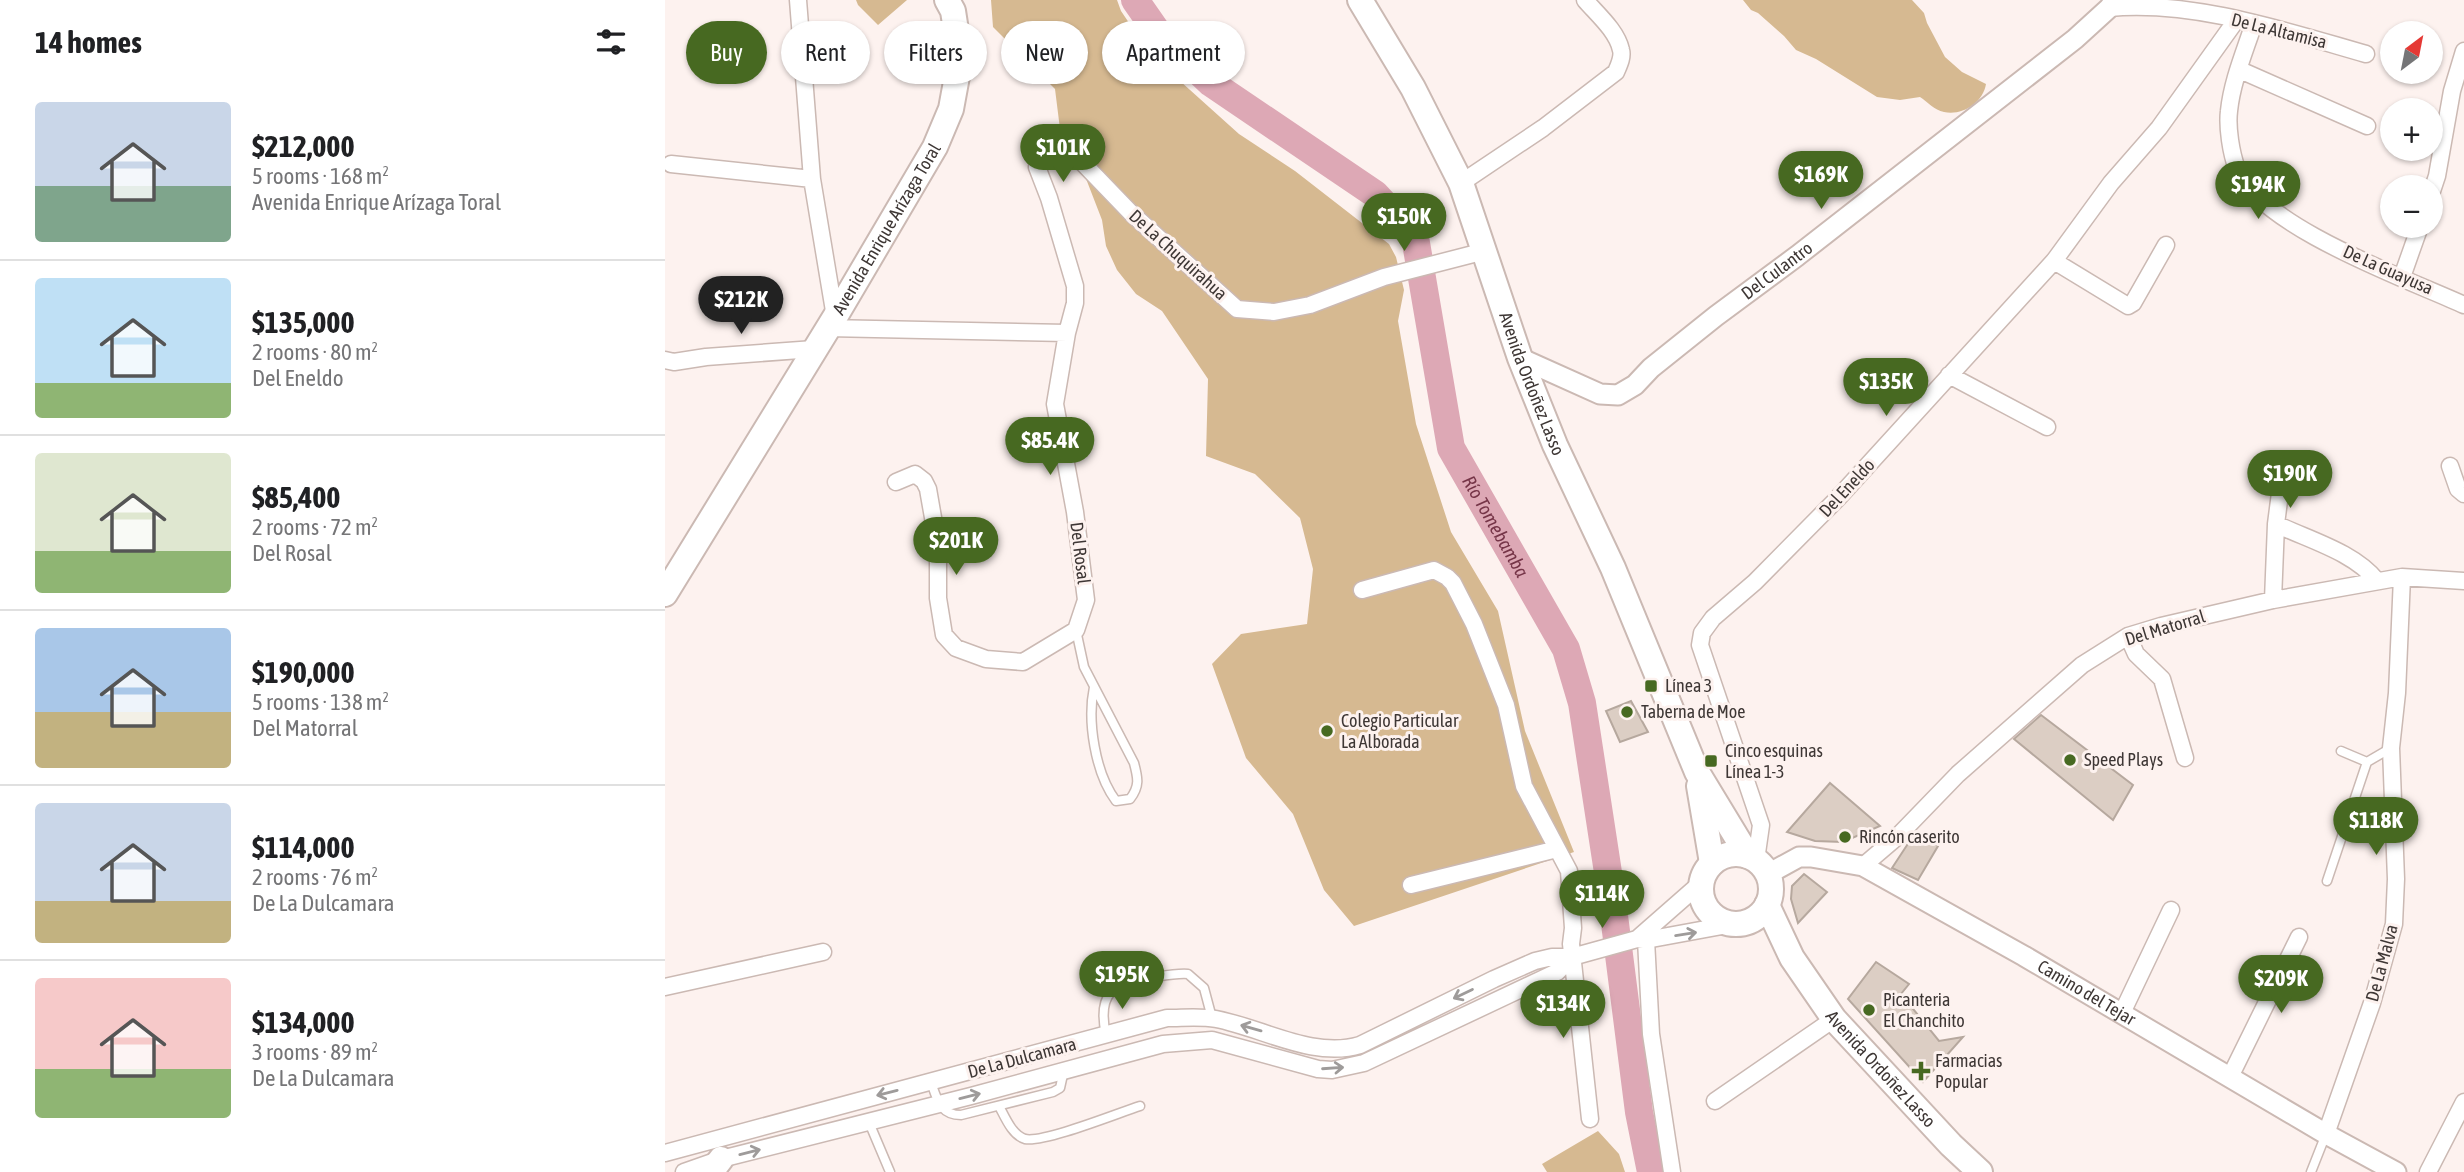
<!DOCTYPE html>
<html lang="en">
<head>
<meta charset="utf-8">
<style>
	body { margin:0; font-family:"Asap Condensed",sans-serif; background:#f6f6f6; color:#202124; height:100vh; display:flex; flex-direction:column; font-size:26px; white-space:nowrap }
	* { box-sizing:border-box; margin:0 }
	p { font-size:23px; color:#757577 }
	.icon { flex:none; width:38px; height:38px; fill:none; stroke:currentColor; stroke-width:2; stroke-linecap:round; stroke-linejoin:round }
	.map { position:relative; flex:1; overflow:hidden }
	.side { display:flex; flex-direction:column; background:#fff; width:665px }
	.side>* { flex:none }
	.hud { position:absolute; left:21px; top:21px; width:665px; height:63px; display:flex; gap:14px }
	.needle { width:46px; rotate:32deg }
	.buttons { position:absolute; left:1715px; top:21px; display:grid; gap:14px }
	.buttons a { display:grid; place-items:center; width:63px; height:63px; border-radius:50%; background:#fff; box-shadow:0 2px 5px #0004; font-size:35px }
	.price { position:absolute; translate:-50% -60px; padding:0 16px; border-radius:24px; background:#476921; color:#fff; font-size:23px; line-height:46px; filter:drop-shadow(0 2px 4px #0008) }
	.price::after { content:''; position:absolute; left:50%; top:42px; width:21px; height:16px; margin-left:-10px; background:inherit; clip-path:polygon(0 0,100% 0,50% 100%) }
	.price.selected { background:#222; color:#fff }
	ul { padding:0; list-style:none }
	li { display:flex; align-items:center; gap:21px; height:175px; padding:0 35px }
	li+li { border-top:2px solid #e0e0e0 }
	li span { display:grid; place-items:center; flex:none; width:196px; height:140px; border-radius:7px; color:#555 }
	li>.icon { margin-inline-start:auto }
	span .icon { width:84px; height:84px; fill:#fffc; stroke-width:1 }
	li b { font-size:30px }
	h2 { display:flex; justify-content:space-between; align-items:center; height:84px; padding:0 35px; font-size:30px }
	.tag { padding:0 24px; border-radius:32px; background:#fff; box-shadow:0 2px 5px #0004; font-size:24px; line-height:63px }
	.tag.selected { background:#476921; color:#fff }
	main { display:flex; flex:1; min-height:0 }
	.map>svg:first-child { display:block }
	.forest { fill:#d6b991 }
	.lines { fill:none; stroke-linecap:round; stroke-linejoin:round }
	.river { stroke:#dda8b5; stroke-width:28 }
	.building { fill:#dccec4; stroke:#b6a89e; stroke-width:2 }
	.service-casing { stroke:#cbb9b3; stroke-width:11 }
	.minor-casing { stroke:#cbb9b3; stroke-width:19 }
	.tertiary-casing { stroke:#cbb9b3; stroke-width:23 }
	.primary-casing { stroke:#cbb9b3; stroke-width:28 }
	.service { stroke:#fff; stroke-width:8 }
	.minor { stroke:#fff; stroke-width:16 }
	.tertiary { stroke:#fff; stroke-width:19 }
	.primary { stroke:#fff; stroke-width:24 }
	.oneway { stroke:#9e9b9a }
	.poi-dot { fill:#476921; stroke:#fdf2ef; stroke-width:2.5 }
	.labels { text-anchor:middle; stroke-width:6; stroke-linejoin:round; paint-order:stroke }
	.street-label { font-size:18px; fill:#3e3735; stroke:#fdf2ef }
	.poi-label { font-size:18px; fill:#3e3735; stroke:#fdf2ef; text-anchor:start }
	.water-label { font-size:19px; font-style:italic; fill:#763548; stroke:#fdf2ef }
</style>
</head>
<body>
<main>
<section class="side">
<h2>14 homes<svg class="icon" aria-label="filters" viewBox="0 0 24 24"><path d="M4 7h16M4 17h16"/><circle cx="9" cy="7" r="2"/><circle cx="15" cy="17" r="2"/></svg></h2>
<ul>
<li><span style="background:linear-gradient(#c9d6e8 60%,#7fa58c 0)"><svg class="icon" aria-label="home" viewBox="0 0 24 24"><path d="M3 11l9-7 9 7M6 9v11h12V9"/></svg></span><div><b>$212,000</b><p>5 rooms · 168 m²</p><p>Avenida Enrique Arízaga Toral</p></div></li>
<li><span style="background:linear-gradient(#bfe0f5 75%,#8fb573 0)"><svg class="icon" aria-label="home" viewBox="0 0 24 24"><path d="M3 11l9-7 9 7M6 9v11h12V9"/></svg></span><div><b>$135,000</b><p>2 rooms · 80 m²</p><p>Del Eneldo</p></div></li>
<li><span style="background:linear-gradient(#dfe7d0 70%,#8fb573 0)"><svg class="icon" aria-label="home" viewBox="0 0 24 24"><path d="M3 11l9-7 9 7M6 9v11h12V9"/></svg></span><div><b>$85,400</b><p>2 rooms · 72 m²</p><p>Del Rosal</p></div></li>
<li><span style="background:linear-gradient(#a9c7e8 60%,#c2b280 0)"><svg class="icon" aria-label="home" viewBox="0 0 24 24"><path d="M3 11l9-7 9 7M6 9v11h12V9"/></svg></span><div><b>$190,000</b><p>5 rooms · 138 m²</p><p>Del Matorral</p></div></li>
<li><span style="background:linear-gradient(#c9d6e8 70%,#c2b280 0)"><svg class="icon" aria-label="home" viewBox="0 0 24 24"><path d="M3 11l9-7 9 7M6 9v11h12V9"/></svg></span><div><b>$114,000</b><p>2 rooms · 76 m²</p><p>De La Dulcamara</p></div></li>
<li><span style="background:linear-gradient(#f6c9c9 65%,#8fb573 0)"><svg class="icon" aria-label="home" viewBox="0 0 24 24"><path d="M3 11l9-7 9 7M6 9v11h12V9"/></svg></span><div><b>$134,000</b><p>3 rooms · 89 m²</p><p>De La Dulcamara</p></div></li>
</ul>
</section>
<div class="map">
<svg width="1799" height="1172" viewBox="0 0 1799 1172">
	<rect width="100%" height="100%" fill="#fdf2ef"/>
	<path class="forest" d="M191 0H242L213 25 193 5Z
		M326 0H452L456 11 485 54 574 134 630 171 724 244 731 257 739 290 733 321 751 424 786 532 833 611 860 731 909 852 689 926 659 890 628 814 581 758 547 664 576 634 642 624 648 569 635 518 590 474 541 456 543 379 497 311 471 294 452 270 441 246 437 220 413 158 397 145 390 89 328 27Z
		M1078 0H1247L1259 13 1262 23 1280 57 1297 72 1321 84C1318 103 1297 116 1279 112 1269 110 1263 102 1255 97L1235 100 1212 97 1151 59 1131 50 1119 36 1093 13 1086 10Z
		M933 1131 954 1154 960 1172H882L877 1164Z"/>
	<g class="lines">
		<path class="river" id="s1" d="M470 0 493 33 546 83 710 194 750 237 786 448 901 649 917 703 946 892 974 1112 986 1172"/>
	</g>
	<path class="building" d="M966 701 983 732 955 742 941 711Z
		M1376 715 1468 785 1448 820 1349 739Z
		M1165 783 1215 826 1178 842 1150 841 1122 832Z
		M1250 833 1273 846 1253 880 1227 868Z
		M1139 874 1162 892 1133 923 1126 899 1127 886Z
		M1211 962 1244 984 1236 994 1274 1041 1298 1037 1258 1082 1183 999Z"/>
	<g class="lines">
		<defs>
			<path id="service" d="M411 630 419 667 469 763C473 778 475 786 465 799L451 801C430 773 422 721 429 687
				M1676 751 1702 762
				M1662 881 1702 762 1726 748
				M441 1035C432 994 447 983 485 978 498 976 511 973 523 974L539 988 547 1018
				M266 1082C272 1099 275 1115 296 1115L388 1092 395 1088 399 1070
				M334 1106C340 1117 347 1135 360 1139 379 1143 453 1113 475 1106
				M203 1120 225 1172
				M1646 1172 1661 1134"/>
			<path id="minor" d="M133 0 147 179 170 317
				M1444 8C1529 0 1620 31 1701 54
				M1589 23C1580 51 1567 81 1564 111 1562 127 1566 153 1572 169 1596 227 1742 279 1799 305
				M1575 70 1702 126
				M6 164 147 179
				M796 183 878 128 951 72C954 65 958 57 956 50 952 31 932 14 920 0
				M1766 194 1772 176 1787 91 1799 51
				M1389 261 1463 306 1468 303 1501 245
				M1737 277 1755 226
				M162 328 402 333 410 303V286L384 198 372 167 379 149 397 145 413 158 465 212 572 309 609 312 645 305 719 277 820 251
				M0 360 9 362 41 357 149 349
				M1284 375 1382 427
				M1785 466 1793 489 1799 494
				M231 482 250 474 259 481 263 489 273 546V598L279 635 291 648 321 659 358 662 411 630 421 600 410 512 390 404 402 333
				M1611 524 1619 462
				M697 590 769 570 782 577 788 583 809 624 841 705 859 786 904 871 908 928 906 944 925 1119
				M1608 600 1611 524C1644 540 1689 552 1712 581
				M1463 636 1471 654 1497 679 1520 758
				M1091 860 1096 825 1035 645 1037 633 1048 618 1090 582 1173 498 1389 261 1446 183 1494 128 1572 19
				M1198 866 1232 837 1293 774 1417 665 1463 636 1496 626 1608 600 1737 577 1799 581
				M746 885 892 849
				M972 939 1037 882
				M981 940 986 1034 1007 1172
				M0 987 158 952
				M1457 1013 1506 910
				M1565 1077 1634 937
				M1050 1101 1169 1019
				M1661 1134 1707 1003 1729 924 1731 879 1726 748 1732 693 1737 577
				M0 1153 502 1018C518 1018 536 1016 551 1019 598 1028 648 1059 695 1045L829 979 870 961 887 957H907L972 939 981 940 1068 924
				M19 1172 56 1159 306 1096 498 1044 547 1040 653 1069 667 1070 699 1063 892 972 907 957
				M1763 1172 1799 1102"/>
			<g id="tertiary">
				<path id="s2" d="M855 358 935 394 953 395 970 385 986 368 1051 316 1132 256 1410 39 1444 8 1450 0"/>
				<path id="s3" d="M1103 874 1134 857H1146L1198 866 1359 956 1661 1134 1731 1172"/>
			</g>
			<g id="primary">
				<path id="s4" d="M695 0 748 88 796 183 855 358 890 445 948 568 1032 772 1083 856"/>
				<path id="s5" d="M0 594 170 317 270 147 286 109 293 71 292 37 288 11 282 0"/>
				<path d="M1034 786 1047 863"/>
				<circle cx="1071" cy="889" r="35"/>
				<path id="s6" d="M1102 905 1127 958 1169 1019 1286 1145 1315 1172"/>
				<path d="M46 1172 56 1159"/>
			</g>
		</defs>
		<use href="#service" class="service-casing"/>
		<use href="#minor" class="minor-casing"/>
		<use href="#tertiary" class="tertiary-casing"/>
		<use href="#primary" class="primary-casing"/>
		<use href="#service" class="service"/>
		<use href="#minor" class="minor"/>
		<use href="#tertiary" class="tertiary"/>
		<use href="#primary" class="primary"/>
	</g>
	<defs><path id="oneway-shaft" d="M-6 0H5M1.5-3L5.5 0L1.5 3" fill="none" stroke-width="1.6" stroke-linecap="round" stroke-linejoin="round" transform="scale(1.75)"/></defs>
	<g class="oneway">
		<use href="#oneway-shaft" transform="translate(1021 934) rotate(-9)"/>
		<use href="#oneway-shaft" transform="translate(798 994) rotate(154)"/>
		<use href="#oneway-shaft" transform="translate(586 1028) rotate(-164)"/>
		<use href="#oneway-shaft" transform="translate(668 1068) rotate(-4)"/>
		<use href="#oneway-shaft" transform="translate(222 1093) rotate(166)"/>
		<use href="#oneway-shaft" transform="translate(305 1096) rotate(-14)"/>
		<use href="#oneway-shaft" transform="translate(85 1152) rotate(-14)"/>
	</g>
	<g class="poi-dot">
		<rect x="979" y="679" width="14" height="14" rx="3.5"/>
		<circle cx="962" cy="712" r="7"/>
		<circle cx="662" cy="731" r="7"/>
		<circle cx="1405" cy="760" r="7"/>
		<rect x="1039" y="754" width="14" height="14" rx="3.5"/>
		<circle cx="1180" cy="837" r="7"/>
		<circle cx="1204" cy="1010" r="7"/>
		<path d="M1252.5 1060.5h7v7h7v7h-7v7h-7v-7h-7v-7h7z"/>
	</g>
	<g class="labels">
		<g class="street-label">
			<text transform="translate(1614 31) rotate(14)" y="6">De La Altamisa</text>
			<text dy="6" stroke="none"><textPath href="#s5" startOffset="427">Avenida Enrique Arízaga Toral</textPath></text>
			<text transform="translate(513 255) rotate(42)" y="6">De La Chuquirahua</text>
			<text transform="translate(1723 270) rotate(24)" y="6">De La Guayusa</text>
			<text dy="6" stroke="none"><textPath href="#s2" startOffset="308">Del Culantro</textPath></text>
			<text dy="6" stroke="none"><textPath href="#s4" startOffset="422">Avenida Ordoñez Lasso</textPath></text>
			<text transform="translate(1182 488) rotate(-47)" y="6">Del Eneldo</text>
			<text transform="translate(415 553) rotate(83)" y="6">Del Rosal</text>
			<text transform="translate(1500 628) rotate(-17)" y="6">Del Matorral</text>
			<text transform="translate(1717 963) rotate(-75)" y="6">De La Malva</text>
			<text dy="6" stroke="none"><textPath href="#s3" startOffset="357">Camino del Tejar</textPath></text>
			<text transform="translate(357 1058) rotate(-15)" y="6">De La Dulcamara</text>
			<text dy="6" stroke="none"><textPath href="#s6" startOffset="201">Avenida Ordoñez Lasso</textPath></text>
		</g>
		<g class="poi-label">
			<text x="1000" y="692">Línea 3</text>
			<text x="976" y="718">Taberna de Moe</text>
			<text x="676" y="727">Colegio Particular<tspan x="676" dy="21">La Alborada</tspan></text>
			<text x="1060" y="757">Cinco esquinas<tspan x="1060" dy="21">Línea 1-3</tspan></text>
			<text x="1419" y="766">Speed Plays</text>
			<text x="1194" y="843">Rincón caserito</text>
			<text x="1218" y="1006">Picanteria<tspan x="1218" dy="21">El Chanchito</tspan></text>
			<text x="1270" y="1067">Farmacias<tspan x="1270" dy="21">Popular</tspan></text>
		</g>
		<g class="water-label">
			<text dy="7" stroke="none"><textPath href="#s1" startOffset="674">Río Tomebamba</textPath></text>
		</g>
	</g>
</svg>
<div class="buttons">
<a><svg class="needle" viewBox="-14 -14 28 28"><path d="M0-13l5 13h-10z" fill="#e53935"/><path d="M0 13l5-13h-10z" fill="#757577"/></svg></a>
<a>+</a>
<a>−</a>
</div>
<b class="price" style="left:398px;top:184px">$101K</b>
<b class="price" style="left:1156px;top:211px">$169K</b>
<b class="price" style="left:1593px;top:221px">$194K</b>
<b class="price" style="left:739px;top:253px">$150K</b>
<b class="price selected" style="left:76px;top:336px">$212K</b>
<b class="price" style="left:1221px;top:418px">$135K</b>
<b class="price" style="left:385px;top:477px">$85.4K</b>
<b class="price" style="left:1625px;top:510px">$190K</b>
<b class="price" style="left:291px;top:577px">$201K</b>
<b class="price" style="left:1711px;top:857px">$118K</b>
<b class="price" style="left:937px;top:930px">$114K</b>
<b class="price" style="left:457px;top:1011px">$195K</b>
<b class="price" style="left:1616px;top:1015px">$209K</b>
<b class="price" style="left:898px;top:1040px">$134K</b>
<div class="hud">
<a class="tag selected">Buy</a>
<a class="tag">Rent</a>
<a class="tag">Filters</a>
<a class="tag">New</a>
<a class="tag">Apartment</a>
</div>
</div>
</main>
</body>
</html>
